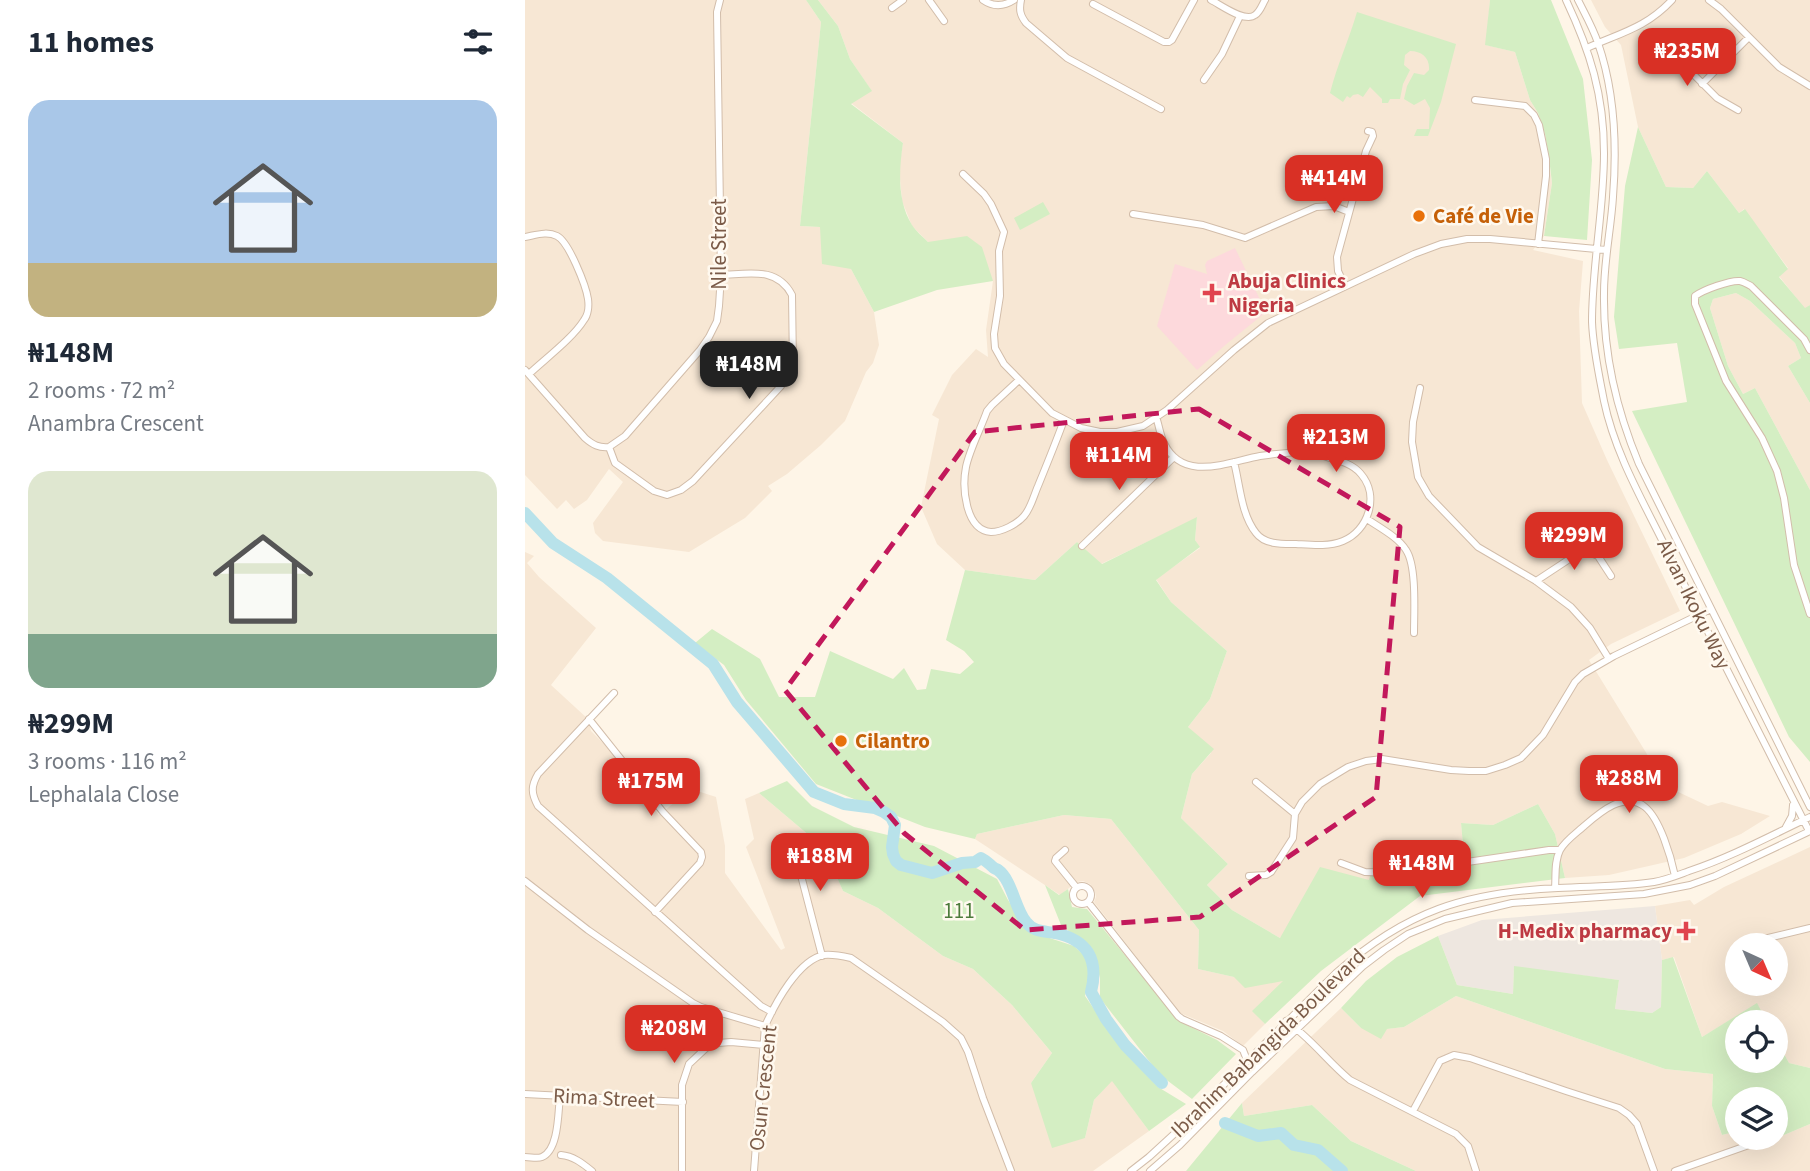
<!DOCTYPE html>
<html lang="en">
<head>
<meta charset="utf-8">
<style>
	body { margin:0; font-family:"Source Sans 3",sans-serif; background:#f6f6f7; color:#1f2937; height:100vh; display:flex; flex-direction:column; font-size:26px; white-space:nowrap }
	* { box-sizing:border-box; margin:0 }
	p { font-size:23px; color:#747a83 }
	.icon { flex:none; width:38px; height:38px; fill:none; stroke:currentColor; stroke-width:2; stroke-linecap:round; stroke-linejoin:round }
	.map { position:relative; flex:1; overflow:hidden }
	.drawer { display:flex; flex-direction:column; background:#fff; width:525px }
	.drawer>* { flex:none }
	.needle { width:46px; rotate:136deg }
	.tools { position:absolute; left:1200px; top:933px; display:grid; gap:14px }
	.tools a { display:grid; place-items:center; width:63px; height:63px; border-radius:50%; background:#fff; box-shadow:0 7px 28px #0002; font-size:35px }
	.price { position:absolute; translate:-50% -60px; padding:0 16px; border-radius:14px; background:#d93025; color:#fff; font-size:23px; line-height:46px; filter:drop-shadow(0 2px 4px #0008) }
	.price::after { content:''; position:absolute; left:50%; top:42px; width:21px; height:16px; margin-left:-10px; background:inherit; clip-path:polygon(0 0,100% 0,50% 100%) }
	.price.on { background:#222; color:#fff }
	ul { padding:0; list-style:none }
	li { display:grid; align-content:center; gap:14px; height:371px; padding:0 28px }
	li span { display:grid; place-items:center; height:217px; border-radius:21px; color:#555 }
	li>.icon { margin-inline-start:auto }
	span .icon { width:126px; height:126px; fill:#fffc; stroke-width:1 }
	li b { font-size:30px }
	h2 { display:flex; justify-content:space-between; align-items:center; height:84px; padding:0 28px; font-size:30px }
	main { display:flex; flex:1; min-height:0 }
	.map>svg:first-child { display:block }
	.residential { fill:#f7e7d4; fill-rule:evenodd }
	.industrial { fill:#eee7e0 }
	.medical { fill:#fdd9dc }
	.green { fill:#d4eec3 }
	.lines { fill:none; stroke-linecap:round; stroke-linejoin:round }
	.river { stroke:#b8e2ea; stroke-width:12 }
	.minor-casing { stroke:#d2bdaa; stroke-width:8 }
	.minor { stroke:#fff; stroke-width:6 }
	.marked { fill:none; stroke:#c2185b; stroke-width:5; stroke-dasharray:14 9; stroke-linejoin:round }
	.food-dot { fill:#e8710a; stroke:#fff9ef; stroke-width:2.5 }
	.health-dot { fill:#e0444e; stroke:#fff9ef; stroke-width:2.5 }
	.labels { text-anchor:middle; stroke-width:5; stroke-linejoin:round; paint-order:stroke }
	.food-label { font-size:21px; font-weight:bold; fill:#c56008; stroke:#fff9ef; text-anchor:start }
	.street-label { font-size:21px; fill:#7b5b48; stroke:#fff9ef }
	.health-label { font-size:21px; font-weight:bold; fill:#be3a42; stroke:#fff9ef; text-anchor:start }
	.park-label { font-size:21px; fill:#4d7b3c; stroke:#fff9ef }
</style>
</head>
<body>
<main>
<section class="drawer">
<h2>11 homes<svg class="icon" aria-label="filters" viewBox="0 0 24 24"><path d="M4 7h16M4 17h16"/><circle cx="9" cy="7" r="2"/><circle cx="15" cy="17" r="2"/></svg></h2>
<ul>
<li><span style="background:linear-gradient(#a9c7e8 75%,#c2b280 0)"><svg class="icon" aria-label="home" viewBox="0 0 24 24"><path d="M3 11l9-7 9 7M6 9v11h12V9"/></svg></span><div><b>₦148M</b><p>2 rooms · 72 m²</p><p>Anambra Crescent</p></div></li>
<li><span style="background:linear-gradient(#dfe7d0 75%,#7fa58c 0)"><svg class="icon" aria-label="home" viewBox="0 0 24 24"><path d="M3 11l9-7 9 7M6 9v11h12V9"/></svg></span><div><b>₦299M</b><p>3 rooms · 116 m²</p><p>Lephalala Close</p></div></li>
</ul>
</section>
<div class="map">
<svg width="1285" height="1171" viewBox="0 0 1285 1171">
	<rect width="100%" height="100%" fill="#fef5e7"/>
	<path class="residential" d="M0 0H281L296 22 275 226 295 227 326 269 349 312 354 345 348 363 341 372 320 421 296 445 262 474 243 486 247 491 220 518 164 552 78 541 70 533 68 523 98 482 84 469 62 500 49 509 41 500 32 509 0 475Z
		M293 0H965L961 45 990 52 1005 100 1013 113 1020 134 1027 183 1019 236 1008 250 1058 261 1054 311 1057 403 1082 460 1155 611 1086 644 1064 660 1133 772 1130 781 1183 806 1197 802 1245 816 1216 834 1159 858 1084 875 1040 878 1030 834 1013 804 968 825 936 823 939 856 891 864 848 866 845 881 755 938 707 910 682 885 703 864 656 818 667 774 686 753 663 727 685 699 702 651 646 602 631 579 675 548 670 540 672 518 576 564 552 542 510 580 440 570 412 544 396 507 414 419 407 415 427 375 451 349 463 357 461 330 468 281 403 242 387 226 377 201 374 167 378 143 326 103 346 90 325 59 313 26Z
		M1066 0H1285V305L1280 309 1254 276 1263 268 1219 209 1214 213 1182 171 1168 188 1141 187 1113 127 1096 45 1080 27Z
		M1211 293 1225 301 1270 343 1276 358 1263 366 1285 403V490L1230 388 1218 394 1203 366 1185 308 1188 299Z
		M0 552 9 556 2 563 14 577 71 628 26 685 63 719 66 731 82 747 134 815 166 789 191 797 200 846V873L256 950 260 948 221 847 229 839 220 799 234 793 299 848 318 891 353 908 418 956 448 969 487 1005 527 1053 506 1083 560 1138 569 1100 587 1080 624 1131 568 1171H0Z
		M539 815 586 819 674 930 673 969 709 977 759 981 728 1011 740 1024 718 1046 698 1031 655 1013 569 902 571 897 570 892 565 884 558 881 552 882 535 895 450 839 452 834Z
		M1285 847V1068L1264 1063 1251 1039V1022H1242L1232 1004 1177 1037 1149 957 1137 960 1130 906 1165 900 1169 905 1199 887ZM1213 945H1251V984H1213Z
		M931 996 1140 1069 1188 1074 1187 1106 1197 1135 1212 1131 1213 1138H1251V1134L1259 1135 1285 1124V1171H891L826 1141 787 1105 719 1116 717 1103 816 1008 836 1028 861 1029 879 1027Z"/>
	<path class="industrial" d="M1130 906 1137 960 1136 1007 1127 1013 1090 1009 1094 980 989 967 988 994 932 985 913 936 957 920Z"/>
	<path class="medical" d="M710 248 741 312 699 346 672 370 632 326 650 264 682 274 680 265 682 261Z"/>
	<path class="green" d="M281 0H293L313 26 325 59 347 91 326 104 378 143C374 170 372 201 387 225 391 231 398 237 403 242L442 236 457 247 468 281 412 290 349 312 326 269 297 264 295 227 275 226 296 22Z
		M965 0H1026L1058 79 1067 160 1062 240 1019 236 1027 183 1024 158 1020 134 1013 113 1005 100 990 52 960 45Z
		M832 12 931 44 916 102 903 136H889L892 129H904L905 108 900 99 889 105 879 99 882 86 889 73 899 75 904 70C905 58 897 51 885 51L880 55 879 65 885 70 878 84 875 99H865L863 103H857V99L845 87 838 97 833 94 828 95 825 98 822 96 818 102 805 93C812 65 824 40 832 12Z
		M1113 127 1141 187 1168 188 1182 171 1214 213 1220 209 1263 269 1254 277 1280 308 1285 305V403L1263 366 1276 358 1270 343 1225 301 1211 293 1188 299 1185 308 1203 366 1218 394 1230 388 1285 490V762L1264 737 1107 411 1162 402 1152 343 1094 349 1089 317 1100 186Z
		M518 202 525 214 495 230 489 218Z
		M672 517 670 540 675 547 631 580 646 602 702 651 685 699 663 727 689 749 667 774 656 818 703 864 682 885 707 910 755 938 795 867 844 880 848 866 891 864 939 856 936 823 968 825 1013 804 1030 834 1040 878 895 896 796 971 740 1024 727 1011 758 981 720 988 709 977 673 969 674 930 586 819 539 815 452 834 450 839 400 827 291 784 221 700 199 665 170 643 187 629 235 659 254 697H290L305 651 368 679 379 668 392 690 401 689 406 669 435 674 449 662 439 651 421 640 440 570 510 580 552 542 577 564Z
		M262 781 287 806 329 827 409 846 472 879 483 900 503 931 549 946 562 958 565 971 560 996 597 1049 633 1087 661 1104 624 1131 587 1081 569 1100 560 1138 527 1148 506 1083 527 1053 487 1005 448 969 418 956 353 908 318 891 299 848 234 793Z
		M520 885 534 895 543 889 547 907 562 909 654 1021 692 1040 711 1054 667 1099 635 1075 575 998V978L568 950 536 925Z
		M913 936 932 985 988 994 989 966 1094 980 1090 1009 1127 1013 1136 1007 1137 960 1148 957 1177 1037 1232 1003 1242 1022H1213V1060H1251V1039L1264 1063 1285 1068V1124L1259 1135 1251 1134V1099H1213V1131L1197 1135 1187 1106 1188 1074 1140 1069 931 996 879 1027 862 1029 856 1039 836 1028 816 1008 841 981 872 957Z
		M717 1103 719 1116 787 1105 826 1141 891 1171H661Z"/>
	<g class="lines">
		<path class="river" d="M0 513 28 543 82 578 188 664 212 702 289 792 319 804 350 808 359 812 366 817 370 825 367 847 368 854 371 861 376 865 407 873 437 863 450 862 456 858C462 861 464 864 469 868 470 869 472 869 473 870 487 880 490 909 501 922 509 932 518 931 530 933 563 940 574 960 566 992L581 1019 600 1045 637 1083
			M700 1123 733 1136 756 1133 769 1145 793 1150 817 1171"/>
		<defs>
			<path id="minor" d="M404 0 419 21
				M458 0C468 7 478 7 489 0
				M496 0C494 10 495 15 501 23L542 58 636 109
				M686 0C696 5 720 23 730 15 735 12 737 5 740 0
				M1041 0C1065 51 1079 95 1079 153 1079 210 1067 265 1067 322 1068 348 1074 375 1079 401 1090 454 1119 503 1143 552 1189 645 1237 738 1284 831
				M1053 0C1060 14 1068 28 1073 43 1090 92 1092 146 1088 197 1086 229 1079 260 1079 293 1078 352 1091 409 1114 464L1285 807
				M1184 0 1196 9 1254 67 1285 86
				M568 4 639 42H644L647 40 669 0
				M367 8 378 0
				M1123 46 1166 72 1192 98 1213 110
				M1062 48C1095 33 1121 28 1147 0
				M679 80 697 54 715 16
				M1177 84 1224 37
				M950 100 1000 106 1009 115 1014 125 1021 159V176L1013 244
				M438 174 459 194 466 204 479 232 474 251 475 296 469 334 470 348 479 364 527 413 556 428 575 432H592L618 426 642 410 709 350 743 323 889 254 916 244 942 239H965L1082 250
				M608 214 678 225 720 238 791 207 809 206 824 212
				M0 237C11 235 22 231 32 236 44 242 61 286 63 299 64 306 63 315 59 320 48 338 20 359 4 374
				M820 286 813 271 812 257 841 151 848 136 847 132 843 131
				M1285 350 1279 339 1226 286C1222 284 1219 282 1215 281 1205 280 1178 290 1170 296V304L1201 381 1237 438 1252 471 1259 498 1269 565 1285 614
				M0 370 60 438C68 445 74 448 84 447
				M494 380 467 405 462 411C456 428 444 451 441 467 437 487 440 530 466 532 477 532 492 524 499 516 506 508 509 495 513 486 522 464 531 442 539 420
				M895 388 888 422 887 442 893 477 904 496 953 547 1011 581 1046 607 1065 628 1084 659
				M631 417C634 425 635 435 639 443 658 483 703 462 735 456 756 453 778 450 798 456 812 460 827 463 836 474 855 496 843 531 818 541 803 547 787 545 771 544 758 544 740 545 731 533 716 514 715 485 709 462
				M84 447 100 436 175 350 184 337 192 321 194 306 196 275 192 12 195 0
				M84 447 90 463 129 491 142 495 156 490 168 481 256 386 268 366 267 295C252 266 223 274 196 275
				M842 519C855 528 873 537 881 550 892 566 889 613 889 633
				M557 546 649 457
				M1011 581 1052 554 1060 550 1073 556 1086 576
				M89 693 13 774C6 786 6 793 13 806L236 1006 247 1012
				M64 719 138 812 176 852 177 857 175 863 130 912
				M731 782 770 814
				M1261 827 1267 816 1268 805
				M266 837 297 956
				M540 850 531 858 530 861 551 887
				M816 863 840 872 867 873 1024 850H1035
				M724 876 741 875 746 872 768 838 770 814 777 802 795 784 823 767 841 761 857 759 926 770 944 771H961L980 765 996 758 1018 735 1050 682 1058 674 1089 656 1186 609
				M0 881 63 930 168 1003 176 1007 240 1026
				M548 895a9 9 0 1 1 18 0a9 9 0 1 1-18 0Z
				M1030 888C1031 876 1029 862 1035 850 1040 841 1050 834 1058 827 1073 814 1099 790 1120 807 1135 819 1146 857 1150 876
				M563 902 653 1016 657 1019 696 1036 718 1050 722 1060
				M1218 944 1285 928
				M761 1021C785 1037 803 1062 825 1080L931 1134 943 1146 951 1171
				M0 1094 158 1102
				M888 1111 915 1061 929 1055 945 1058 1041 1091 1094 1108 1104 1115 1112 1124 1129 1171
				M36 1155C48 1156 57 1163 67 1171
				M0 1157C6 1157 12 1159 17 1157 34 1150 33 1112 35 1096
				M157 1171V1085L164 1064 181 1048 193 1043 206 1042 239 1045
				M229 1171 240 1026C250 1004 273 960 299 955 308 954 317 956 326 958L418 1022 436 1038 443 1052 458 1098 486 1171
				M606 1171 624 1157 648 1135 811 973C881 911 941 892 1033 888 1065 886 1097 887 1129 882 1141 880 1153 875 1164 871 1206 857 1245 836 1285 817
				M625 1171 655 1145 727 1072 838 966 859 950 883 934 920 919 987 903 1119 894 1165 885 1190 876 1285 831
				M1150 1171 1224 1145"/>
		</defs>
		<use href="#minor" class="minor-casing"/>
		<use href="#minor" class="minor"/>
	</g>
	<path class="marked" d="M674 409 875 527 851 797 675 917 500 930 379 833 260 690 450 432Z"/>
	<g class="food-dot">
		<circle cx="894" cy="216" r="7"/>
		<circle cx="316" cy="741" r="7"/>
	</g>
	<g class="health-dot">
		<path d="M683.5 282.5h7v7h7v7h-7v7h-7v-7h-7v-7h7z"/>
		<path d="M1157.5 920.5h7v7h7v7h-7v7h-7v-7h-7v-7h7z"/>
	</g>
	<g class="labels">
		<g class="food-label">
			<text x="908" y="223">Café de Vie</text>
			<text x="330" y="748">Cilantro</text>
		</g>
		<g class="street-label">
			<text transform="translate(194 244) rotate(-90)" y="7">Nile Street</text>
			<text transform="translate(1169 604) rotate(64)" y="7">Alvan Ikoku Way</text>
			<text transform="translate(743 1043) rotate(-44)" y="7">Ibrahim Babangida Boulevard</text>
			<text transform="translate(238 1088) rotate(-84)" y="7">Osun Crescent</text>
			<text transform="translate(79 1098) rotate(3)" y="7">Rima Street</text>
		</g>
		<g class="health-label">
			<text x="703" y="288">Abuja Clinics<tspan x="703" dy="24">Nigeria</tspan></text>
			<text x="1147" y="938" text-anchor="end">H-Medix pharmacy</text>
		</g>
		<g class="park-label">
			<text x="434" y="918">111</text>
		</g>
	</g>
</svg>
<div class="tools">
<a><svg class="needle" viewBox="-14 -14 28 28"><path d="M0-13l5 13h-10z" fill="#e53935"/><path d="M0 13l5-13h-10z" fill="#747a83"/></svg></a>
<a><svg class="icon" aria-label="locate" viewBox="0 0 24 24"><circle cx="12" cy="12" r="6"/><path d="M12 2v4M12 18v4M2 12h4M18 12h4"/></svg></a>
<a><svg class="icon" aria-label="layers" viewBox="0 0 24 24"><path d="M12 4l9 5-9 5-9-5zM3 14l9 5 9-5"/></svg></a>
</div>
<b class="price" style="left:1162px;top:88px">₦235M</b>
<b class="price" style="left:809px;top:215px">₦414M</b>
<b class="price on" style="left:224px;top:401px">₦148M</b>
<b class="price" style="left:811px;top:474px">₦213M</b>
<b class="price" style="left:594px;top:492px">₦114M</b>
<b class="price" style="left:1049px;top:572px">₦299M</b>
<b class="price" style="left:1104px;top:815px">₦288M</b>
<b class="price" style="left:126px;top:818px">₦175M</b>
<b class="price" style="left:295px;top:893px">₦188M</b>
<b class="price" style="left:897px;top:900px">₦148M</b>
<b class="price" style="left:149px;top:1065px">₦208M</b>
</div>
</main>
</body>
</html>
